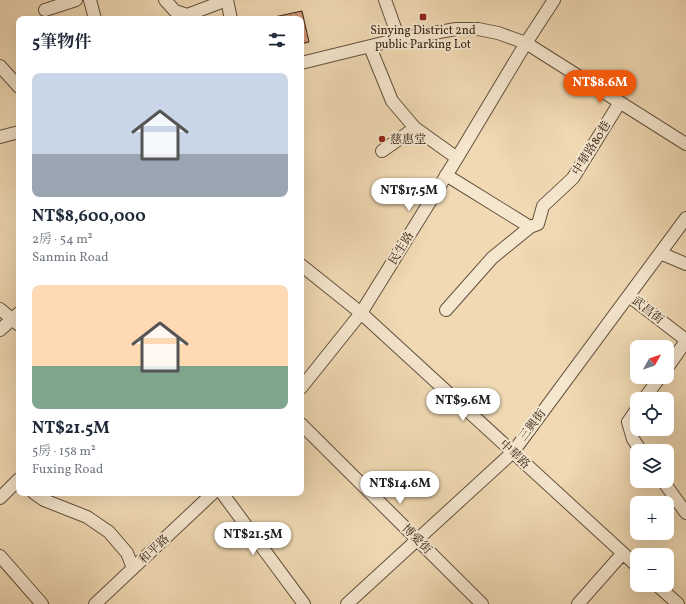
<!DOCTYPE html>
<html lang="zh-TW">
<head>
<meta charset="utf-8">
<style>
	body { margin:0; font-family:Vollkorn,"Noto Serif TC",serif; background:#f6f6f7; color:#1f2937; height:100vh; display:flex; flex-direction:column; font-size:15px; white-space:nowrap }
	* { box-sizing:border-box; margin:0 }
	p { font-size:13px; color:#747a83 }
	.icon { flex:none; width:22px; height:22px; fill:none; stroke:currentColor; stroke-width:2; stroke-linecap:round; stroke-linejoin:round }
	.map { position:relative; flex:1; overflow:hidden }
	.sheet { position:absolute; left:16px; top:16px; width:288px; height:480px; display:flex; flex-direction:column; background:#fff; border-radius:8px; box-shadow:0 4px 16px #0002 }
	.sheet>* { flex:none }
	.needle { width:26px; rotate:50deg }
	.controls { position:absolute; left:630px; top:340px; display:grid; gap:8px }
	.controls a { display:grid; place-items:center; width:44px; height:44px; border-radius:8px; background:#fff; box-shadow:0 4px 16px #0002; font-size:20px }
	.price { position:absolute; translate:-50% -34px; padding:0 9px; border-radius:14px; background:#fff; color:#222; font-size:13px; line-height:26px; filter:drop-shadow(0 1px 2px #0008) }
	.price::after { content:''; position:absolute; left:50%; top:24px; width:12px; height:9px; margin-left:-6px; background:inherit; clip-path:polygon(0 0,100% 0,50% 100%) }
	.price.current { background:#ea580c; color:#fff }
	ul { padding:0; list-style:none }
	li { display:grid; align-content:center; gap:8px; height:212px; padding:0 16px }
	li span { display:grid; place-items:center; height:124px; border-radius:8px; color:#555 }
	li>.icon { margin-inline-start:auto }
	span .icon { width:72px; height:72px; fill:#fffc; stroke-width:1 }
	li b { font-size:17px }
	h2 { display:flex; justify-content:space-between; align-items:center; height:48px; padding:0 16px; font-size:17px }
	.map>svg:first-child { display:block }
	.building { fill:url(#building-back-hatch); stroke:#332316 }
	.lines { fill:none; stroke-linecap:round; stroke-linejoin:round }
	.minor-casing { stroke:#62503d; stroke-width:14 }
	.minor { stroke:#f5e6ce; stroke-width:12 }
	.poi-dot { fill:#8f2418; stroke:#f5e6ce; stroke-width:1.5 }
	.labels { text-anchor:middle; stroke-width:4; stroke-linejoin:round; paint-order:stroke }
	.poi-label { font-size:12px; fill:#332316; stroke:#f5e6ce }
	.street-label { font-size:12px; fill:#332316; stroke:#f5e6ce }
</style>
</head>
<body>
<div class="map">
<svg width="686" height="604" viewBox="0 0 686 604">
	<defs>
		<pattern id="building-back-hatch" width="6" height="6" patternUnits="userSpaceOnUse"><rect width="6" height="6" fill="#d89b78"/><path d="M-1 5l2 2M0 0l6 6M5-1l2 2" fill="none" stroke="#b07e61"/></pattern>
	</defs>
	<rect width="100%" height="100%" fill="#f0d9b3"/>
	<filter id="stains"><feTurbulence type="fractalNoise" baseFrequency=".005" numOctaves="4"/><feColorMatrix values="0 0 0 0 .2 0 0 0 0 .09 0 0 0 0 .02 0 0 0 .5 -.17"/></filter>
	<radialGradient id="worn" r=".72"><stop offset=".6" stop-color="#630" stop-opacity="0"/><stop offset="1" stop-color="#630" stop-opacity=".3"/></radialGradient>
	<path class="building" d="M302 11 309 42 301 44V19H265Z"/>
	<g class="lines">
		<defs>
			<path id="minor" d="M90 0 95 19
				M165 0 175 11 187 15 227 0
				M227 0 231 19
				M385 0 399 39
				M45 10 76 0
				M370 47 392 101 415 128 457 158
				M301 63 399 39 456 29H478L498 33 526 43 686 144
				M0 66 19 87
				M0 137 19 132
				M382 151 415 128
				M446 175 530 227
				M660 253 686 264
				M301 265 361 313 637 566
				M629 296 686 340
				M0 309 19 325
				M446 310 492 258 530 227 538 224 543 206 573 178 620 102
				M0 330 19 313
				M667 368 686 341
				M301 388 361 313 457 158 526 43 554 0
				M644 399 660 377
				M637 409 628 422 633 439 641 451
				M301 424 482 604
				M663 481 686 513
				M34 493 44 500 87 517 109 532 127 553 133 568
				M222 493 304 604
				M0 498 19 479
				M0 556 42 604
				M657 585 678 604
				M95 604 213 493
				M347 604 513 452 686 218
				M578 604 623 553"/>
		</defs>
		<use href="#minor" class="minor-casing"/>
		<use href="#minor" class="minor"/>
	</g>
	<g class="poi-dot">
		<rect x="419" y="13" width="8" height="8" rx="2"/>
		<circle cx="382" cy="139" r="4"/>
	</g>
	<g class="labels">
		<g class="poi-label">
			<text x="423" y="34">Sinying District 2nd<tspan x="423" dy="14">public Parking Lot</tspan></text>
			<text x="390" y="143" text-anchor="start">慈惠堂</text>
		</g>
		<g class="street-label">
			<text transform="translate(591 148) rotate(-58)" y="4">中華路80巷</text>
			<text transform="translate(401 248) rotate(-58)" y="4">民生路</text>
			<text transform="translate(648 310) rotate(38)" y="4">武昌街</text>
			<text transform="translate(532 425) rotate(-53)" y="4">三興街</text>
			<text transform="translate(515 454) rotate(43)" y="4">中華路</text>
			<text transform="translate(417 539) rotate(45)" y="4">博愛街</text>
			<text transform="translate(154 549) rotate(-43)" y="4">和平路</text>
		</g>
	</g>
	<rect width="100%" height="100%" filter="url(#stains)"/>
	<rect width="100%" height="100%" fill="url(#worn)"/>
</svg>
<div class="controls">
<a><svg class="needle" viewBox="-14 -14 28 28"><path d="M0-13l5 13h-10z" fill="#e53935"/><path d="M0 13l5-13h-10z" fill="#747a83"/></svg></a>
<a><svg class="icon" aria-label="locate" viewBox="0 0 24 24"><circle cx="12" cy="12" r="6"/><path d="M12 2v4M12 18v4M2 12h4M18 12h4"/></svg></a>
<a><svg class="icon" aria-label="layers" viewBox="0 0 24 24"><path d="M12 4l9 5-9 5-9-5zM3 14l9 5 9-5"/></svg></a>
<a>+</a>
<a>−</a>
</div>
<b class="price current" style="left:600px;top:104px">NT$8.6M</b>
<b class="price" style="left:409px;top:212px">NT$17.5M</b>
<b class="price" style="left:463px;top:422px">NT$9.6M</b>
<b class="price" style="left:400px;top:505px">NT$14.6M</b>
<b class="price" style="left:253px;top:556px">NT$21.5M</b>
<section class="sheet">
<h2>5筆物件<svg class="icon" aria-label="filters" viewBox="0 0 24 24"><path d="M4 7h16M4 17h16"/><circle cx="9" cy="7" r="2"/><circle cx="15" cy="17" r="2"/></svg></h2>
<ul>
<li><span style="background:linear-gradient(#c9d6e8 65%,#9aa5b1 0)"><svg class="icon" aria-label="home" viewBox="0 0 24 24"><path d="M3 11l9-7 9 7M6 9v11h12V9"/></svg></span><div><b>NT$8,600,000</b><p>2房 · 54 m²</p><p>Sanmin Road</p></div></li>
<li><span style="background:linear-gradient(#ffd9b3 65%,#7fa58c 0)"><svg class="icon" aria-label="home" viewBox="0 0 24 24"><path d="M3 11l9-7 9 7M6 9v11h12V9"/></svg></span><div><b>NT$21.5M</b><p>5房 · 158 m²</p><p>Fuxing Road</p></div></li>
</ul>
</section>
</div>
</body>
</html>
